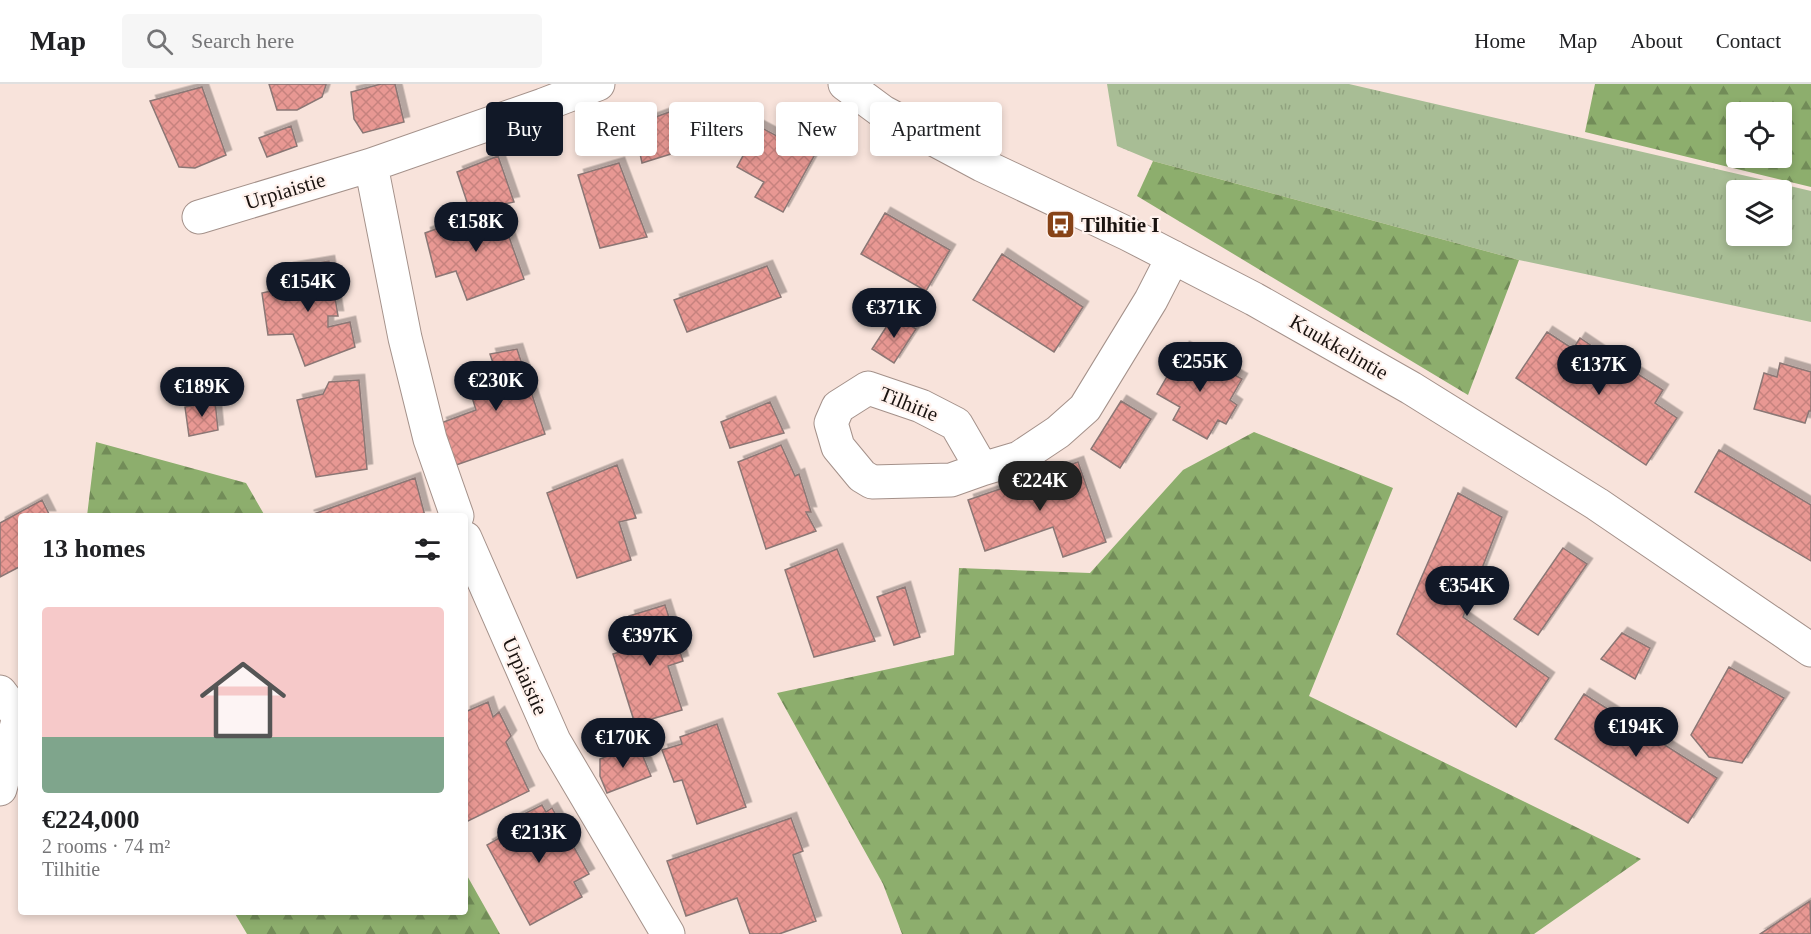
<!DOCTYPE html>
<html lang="en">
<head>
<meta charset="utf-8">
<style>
	body { margin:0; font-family:Georgia,serif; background:#f6f6f6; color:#202124; height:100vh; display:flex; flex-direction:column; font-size:22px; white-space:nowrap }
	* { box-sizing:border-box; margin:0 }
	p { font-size:20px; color:#757577 }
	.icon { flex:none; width:33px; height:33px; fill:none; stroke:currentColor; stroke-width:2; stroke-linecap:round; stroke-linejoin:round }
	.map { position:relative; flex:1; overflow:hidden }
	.panel { position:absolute; left:18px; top:429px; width:450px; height:402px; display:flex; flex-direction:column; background:#fff; border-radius:6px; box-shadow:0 3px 9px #0003 }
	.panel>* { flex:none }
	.banner { position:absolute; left:486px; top:18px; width:570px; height:54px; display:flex; gap:12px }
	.controls { position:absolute; left:1726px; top:18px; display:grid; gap:12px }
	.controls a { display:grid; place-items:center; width:66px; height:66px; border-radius:6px; background:#fff; box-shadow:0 3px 9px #0003; font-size:30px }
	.price { position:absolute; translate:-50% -51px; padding:0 14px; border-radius:21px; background:#111827; color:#fff; font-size:20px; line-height:39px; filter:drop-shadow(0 2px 3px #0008) }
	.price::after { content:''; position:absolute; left:50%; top:36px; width:18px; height:14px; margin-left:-9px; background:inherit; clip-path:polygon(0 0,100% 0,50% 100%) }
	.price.on { background:#222; color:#fff }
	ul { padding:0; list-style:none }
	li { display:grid; align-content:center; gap:12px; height:318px; padding:0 24px }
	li+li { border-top:2px solid #e0e0e0 }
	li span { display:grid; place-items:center; height:186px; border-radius:6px; color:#555 }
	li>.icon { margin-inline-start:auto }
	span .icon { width:108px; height:108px; fill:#fffc; stroke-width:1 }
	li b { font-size:26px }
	h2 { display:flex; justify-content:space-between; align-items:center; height:72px; padding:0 24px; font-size:26px }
	.pill { padding:0 21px; border-radius:6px; background:#fff; box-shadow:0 3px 9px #0003; font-size:21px; line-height:54px }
	.pill.on { background:#111827; color:#fff }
	header { display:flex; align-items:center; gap:36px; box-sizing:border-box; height:84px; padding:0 30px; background:#fff; border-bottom:2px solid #e0e0e0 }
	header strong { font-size:28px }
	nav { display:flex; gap:33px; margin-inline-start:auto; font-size:21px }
	.search { width:420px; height:54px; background:#f6f6f6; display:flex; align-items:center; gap:15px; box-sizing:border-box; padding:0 21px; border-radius:6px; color:#757577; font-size:22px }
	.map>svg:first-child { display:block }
	.grass { fill:url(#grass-tufts); fill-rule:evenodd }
	.forest { fill:url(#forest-firs); fill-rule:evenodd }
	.building { fill:url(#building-cross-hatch); stroke:#8b7775; stroke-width:1.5; filter:url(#shadow) }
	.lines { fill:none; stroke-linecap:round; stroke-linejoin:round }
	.minor-casing { stroke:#a4918a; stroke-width:35 }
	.minor { stroke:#fff; stroke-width:33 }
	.labels { text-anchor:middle; stroke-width:4.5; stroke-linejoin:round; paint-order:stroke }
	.street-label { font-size:21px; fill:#1a1310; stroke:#fff2ed }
	.poi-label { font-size:21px; font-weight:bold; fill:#1a1310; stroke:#fff2ed; text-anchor:start }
</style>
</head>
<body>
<header>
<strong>Map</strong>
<div class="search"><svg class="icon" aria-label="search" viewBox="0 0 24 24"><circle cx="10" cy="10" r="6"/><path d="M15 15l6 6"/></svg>Search here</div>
<nav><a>Home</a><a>Map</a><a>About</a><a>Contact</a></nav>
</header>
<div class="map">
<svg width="1811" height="850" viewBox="0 0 1811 850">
	<defs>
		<pattern id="grass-tufts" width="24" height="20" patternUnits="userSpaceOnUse" patternTransform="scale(1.5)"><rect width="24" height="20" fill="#a8bd95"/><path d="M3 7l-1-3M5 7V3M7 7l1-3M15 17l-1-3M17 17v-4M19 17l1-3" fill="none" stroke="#90a27f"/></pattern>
		<pattern id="forest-firs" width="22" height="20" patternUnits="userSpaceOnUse" patternTransform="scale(1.5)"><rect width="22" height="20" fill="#8dae6d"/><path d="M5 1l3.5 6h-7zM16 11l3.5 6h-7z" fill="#728c58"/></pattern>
		<pattern id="building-cross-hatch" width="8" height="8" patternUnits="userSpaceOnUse" patternTransform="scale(1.5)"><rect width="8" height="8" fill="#e89893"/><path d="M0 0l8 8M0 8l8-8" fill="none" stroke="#c6827e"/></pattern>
		<filter id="shadow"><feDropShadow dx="5.5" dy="-5.5" stdDeviation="0" flood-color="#0004"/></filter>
	</defs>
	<rect width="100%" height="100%" fill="#f8e3db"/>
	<path class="grass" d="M1107 0H1349L1811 107V238L1519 176 1153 77 1117 62ZM1737 106H1782V152H1737Z"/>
	<path class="forest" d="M1595 0H1811V103L1585 48ZM1782 28V74H1737V28Z
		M1153 77 1519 176 1468 311 1137 112Z
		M1254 348 1393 404 1309 612 1641 775 1534 850H902L883 800 777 609 954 571 959 484 1090 489 1183 386Z
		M96 358 246 399 265 432H87Z
		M465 788 500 850H247L234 828H465Z"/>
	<path class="building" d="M269 0H326V1L322 13 297 26H277Z
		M381 0H395L404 38 363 49 354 35 351 8Z
		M202 3 226 71 195 84 179 83 150 17Z
		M672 27 687 65 642 79 634 41Z
		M749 37 814 72 783 128 755 113 764 98 737 83 753 53 743 48Z
		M291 42 297 62 267 73 259 54Z
		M498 72 514 118 470 127 457 88Z
		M619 79 647 153 600 164 578 91Z
		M498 122 524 195 467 216 456 187 436 193 425 149Z
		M885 129 950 166 926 207 861 170Z
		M1002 170 1083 223 1054 268 973 216Z
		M329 177 338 232H328V243L350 238 355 263 305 282 293 250 268 251 262 209 292 202 288 184Z
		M767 182 781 213 687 248 674 216Z
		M894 231 916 245 894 279 872 265Z
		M1547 248 1573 265 1580 254 1608 273 1601 282 1623 297 1630 285 1663 306 1655 319 1677 334 1646 381 1516 294Z
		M1184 263 1242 295 1230 316 1237 321 1226 340 1218 336 1207 355 1173 336 1180 323 1157 310Z
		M517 265 545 350 456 381 441 339 476 326 467 297 495 285 490 270Z
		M1780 279 1811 288V327H1809L1805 339 1754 325 1764 289 1777 293Z
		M359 296 367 385 316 393 297 316 323 310 329 298Z
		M215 317 218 346 189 352 185 323Z
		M1121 317 1151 335 1120 384 1091 365Z
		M770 318 784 349 730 364 721 338Z
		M781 361 795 392 799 390 811 428H806L816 447 766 465 738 378Z
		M1719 366 1811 421V477L1695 408Z
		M1078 378 1106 458 1063 473 1053 443 985 467 968 416Z
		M617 381 636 434 619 438 631 476 577 494 547 409Z
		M415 394 425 432H308Z
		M1458 409 1502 433 1463 533 1549 594 1516 643 1397 550Z
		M42 416 50 432H21V482L0 493V439Z
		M1563 464 1587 480 1538 551 1514 535Z
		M837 465 875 557 814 573 785 486Z
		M905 503 920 553 894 561 877 513Z
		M665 521 683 577 668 582 682 626 635 640 613 570 639 562 629 532Z
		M1622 549 1650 564 1635 595 1601 575Z
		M1729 583 1784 614 1742 679 1709 673 1691 651Z
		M1584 610 1717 694 1688 739 1555 655Z
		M488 618 493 633 499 628 511 652 506 658 529 707 466 738 465 735V628Z
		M717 640 746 723 697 740 682 696 674 698 662 666 682 660 680 653Z
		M638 660 651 692 607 709 600 692V675Z
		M542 721 546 728 552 724 589 790 574 798 582 813 530 841 487 761 515 745 510 737Z
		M791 734 803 767 793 771 816 837 779 850H750L737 814 686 832 667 777Z
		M1810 817 1811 850H1760Z"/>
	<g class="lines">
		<defs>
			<path id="minor" d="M845 0 883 28 982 81 1128 150 1254 215 1411 304 1597 420 1811 566
				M199 133 371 81
				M982 385 951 396 872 398 862 392 838 363 831 339 838 323 868 304 921 322 956 340 982 385 1019 374 1058 348 1085 324 1151 216 1173 173
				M457 432 430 355 405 254 371 81 543 21 598 0
				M465 454 554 657 668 850
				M0 608 19 633 0 705"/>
		</defs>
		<use href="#minor" class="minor-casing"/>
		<use href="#minor" class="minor"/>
	</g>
	<defs>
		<symbol id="bus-square" viewBox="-11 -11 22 22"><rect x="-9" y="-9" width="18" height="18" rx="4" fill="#874317" stroke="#fff2ed"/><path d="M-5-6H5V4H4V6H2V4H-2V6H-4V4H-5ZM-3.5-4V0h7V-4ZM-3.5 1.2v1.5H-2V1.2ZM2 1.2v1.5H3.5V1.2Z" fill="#fff"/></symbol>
	</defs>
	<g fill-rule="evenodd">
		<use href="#bus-square" x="1044" y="124" width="33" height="33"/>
	</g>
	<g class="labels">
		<g class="street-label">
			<text transform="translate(285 107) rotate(-17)" y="7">Urpiaistie</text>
			<text transform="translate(1339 263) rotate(30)" y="7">Kuukkelintie</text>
			<text transform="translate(909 320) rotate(22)" y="7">Tilhitie</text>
			<text transform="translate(525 592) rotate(66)" y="7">Urpiaistie</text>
		</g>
		<g class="poi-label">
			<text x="1081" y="148">Tilhitie I</text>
		</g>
	</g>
</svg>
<div class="controls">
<a><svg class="icon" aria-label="locate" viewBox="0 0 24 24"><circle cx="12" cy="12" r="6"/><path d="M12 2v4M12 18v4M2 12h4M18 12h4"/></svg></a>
<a><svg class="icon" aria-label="layers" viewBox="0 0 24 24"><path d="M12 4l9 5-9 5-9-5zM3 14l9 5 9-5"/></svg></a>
</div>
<b class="price" style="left:476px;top:169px">€158K</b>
<b class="price" style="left:308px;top:229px">€154K</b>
<b class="price" style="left:894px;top:255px">€371K</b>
<b class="price" style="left:1200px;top:309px">€255K</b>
<b class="price" style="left:1599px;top:312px">€137K</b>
<b class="price" style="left:496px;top:328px">€230K</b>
<b class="price" style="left:202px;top:334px">€189K</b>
<b class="price on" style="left:1040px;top:428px">€224K</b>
<b class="price" style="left:1467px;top:533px">€354K</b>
<b class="price" style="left:650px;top:583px">€397K</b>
<b class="price" style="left:1636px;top:674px">€194K</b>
<b class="price" style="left:623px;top:685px">€170K</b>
<b class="price" style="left:539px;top:780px">€213K</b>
<div class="banner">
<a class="pill on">Buy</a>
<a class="pill">Rent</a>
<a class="pill">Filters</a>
<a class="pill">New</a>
<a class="pill">Apartment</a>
</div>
<section class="panel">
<h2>13 homes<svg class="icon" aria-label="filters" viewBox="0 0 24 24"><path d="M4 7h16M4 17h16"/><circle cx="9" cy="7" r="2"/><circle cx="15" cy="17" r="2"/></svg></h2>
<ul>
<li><span style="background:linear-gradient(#f6c9c9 70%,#7fa58c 0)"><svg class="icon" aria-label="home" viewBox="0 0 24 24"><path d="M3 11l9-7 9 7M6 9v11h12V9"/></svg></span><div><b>€224,000</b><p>2 rooms · 74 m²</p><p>Tilhitie</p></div></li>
</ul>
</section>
</div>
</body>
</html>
